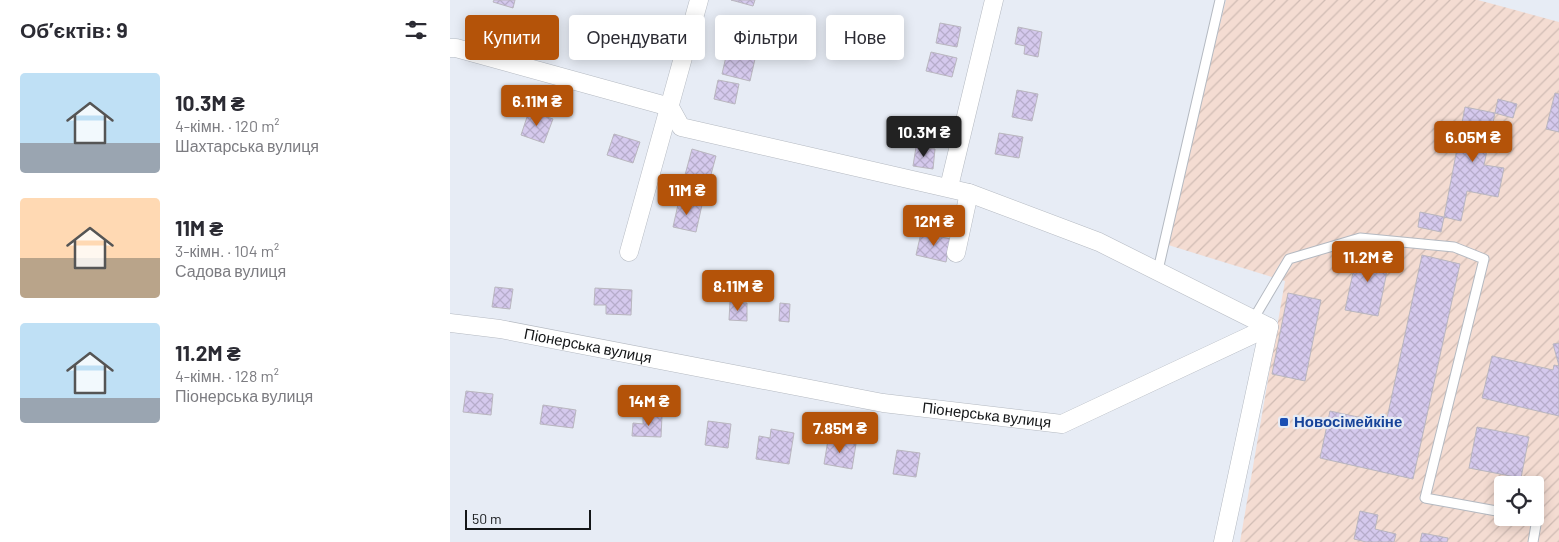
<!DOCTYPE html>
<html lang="uk">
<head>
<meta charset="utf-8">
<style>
	body { margin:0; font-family:Barlow,sans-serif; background:#f2f2f3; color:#2b2b33; height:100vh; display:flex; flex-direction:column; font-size:19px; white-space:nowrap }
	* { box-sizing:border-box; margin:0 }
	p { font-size:16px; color:#7c7c81 }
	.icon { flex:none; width:28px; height:28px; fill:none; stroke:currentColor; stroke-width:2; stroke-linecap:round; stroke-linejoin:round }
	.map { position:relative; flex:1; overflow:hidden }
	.panel { display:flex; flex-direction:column; background:#fff; width:450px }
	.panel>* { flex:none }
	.banner { position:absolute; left:15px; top:15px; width:475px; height:45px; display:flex; gap:10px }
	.tools { position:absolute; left:1044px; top:476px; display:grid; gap:10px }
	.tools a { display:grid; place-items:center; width:50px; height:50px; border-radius:5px; background:#fff; box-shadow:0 2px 12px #0003; font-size:25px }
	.scale { position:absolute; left:15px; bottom:12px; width:126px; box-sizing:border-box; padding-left:5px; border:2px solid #141618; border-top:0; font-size:14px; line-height:18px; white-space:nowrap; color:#141618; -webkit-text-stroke:4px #e7ecf5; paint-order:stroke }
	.price { position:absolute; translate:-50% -42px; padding:0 11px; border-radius:5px; background:#b45309; color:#fff; font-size:16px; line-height:32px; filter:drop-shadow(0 1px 2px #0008) }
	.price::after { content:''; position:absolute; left:50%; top:30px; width:15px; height:11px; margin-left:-8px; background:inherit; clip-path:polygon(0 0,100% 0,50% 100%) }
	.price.active { background:#222; color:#fff }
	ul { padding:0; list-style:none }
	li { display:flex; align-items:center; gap:15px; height:125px; padding:0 20px }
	li span { display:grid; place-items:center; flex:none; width:140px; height:100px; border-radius:5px; color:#555 }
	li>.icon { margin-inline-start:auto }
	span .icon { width:60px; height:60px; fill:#fffc; stroke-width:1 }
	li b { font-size:21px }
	h2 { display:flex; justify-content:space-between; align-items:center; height:60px; padding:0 20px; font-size:21px }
	.tag { padding:0 18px; border-radius:5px; background:#fff; box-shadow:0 2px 12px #0003; font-size:18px; line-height:45px }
	.tag.active { background:#b45309; color:#fff }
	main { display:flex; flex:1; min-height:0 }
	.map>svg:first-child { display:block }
	.industrial { fill:url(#industrial-furrows); fill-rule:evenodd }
	.building { fill:url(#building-cross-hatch); stroke:#b9b6bf }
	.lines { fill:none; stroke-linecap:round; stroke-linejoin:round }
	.lane-casing { stroke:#b4b9c1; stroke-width:11 }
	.street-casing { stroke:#b4b9c1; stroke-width:19 }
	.lane { stroke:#fff; stroke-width:9 }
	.street { stroke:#fff; stroke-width:18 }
	.transit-dot { fill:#1a4fb4; stroke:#e7ecf5; stroke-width:2 }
	.labels { text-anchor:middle; stroke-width:4.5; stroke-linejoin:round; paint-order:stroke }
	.street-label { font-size:15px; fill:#141618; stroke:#e7ecf5 }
	.transit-label { font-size:15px; font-weight:bold; fill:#164399; stroke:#e7ecf5; text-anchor:start }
</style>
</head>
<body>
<main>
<section class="panel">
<h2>Об’єктів: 9<svg class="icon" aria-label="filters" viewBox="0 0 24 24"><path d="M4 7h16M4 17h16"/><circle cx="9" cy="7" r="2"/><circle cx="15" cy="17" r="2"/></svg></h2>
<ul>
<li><span style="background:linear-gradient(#bfe0f5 70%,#9aa5b1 0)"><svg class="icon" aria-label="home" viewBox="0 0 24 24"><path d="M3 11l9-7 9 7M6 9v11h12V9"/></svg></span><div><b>10.3M ₴</b><p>4-кімн. · 120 m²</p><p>Шахтарська вулиця</p></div></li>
<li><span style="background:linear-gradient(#ffd9b3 60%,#b9a48a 0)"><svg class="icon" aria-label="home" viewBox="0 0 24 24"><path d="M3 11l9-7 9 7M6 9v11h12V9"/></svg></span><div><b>11M ₴</b><p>3-кімн. · 104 m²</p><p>Садова вулиця</p></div></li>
<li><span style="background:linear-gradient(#bfe0f5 75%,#9aa5b1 0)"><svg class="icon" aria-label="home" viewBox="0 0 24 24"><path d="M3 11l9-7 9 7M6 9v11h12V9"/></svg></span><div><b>11.2M ₴</b><p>4-кімн. · 128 m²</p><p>Піонерська вулиця</p></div></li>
</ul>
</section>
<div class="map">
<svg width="1109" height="542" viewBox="0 0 1109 542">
	<defs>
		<pattern id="industrial-furrows" width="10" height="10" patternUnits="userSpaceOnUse" patternTransform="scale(1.25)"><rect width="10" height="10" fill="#f4dcd2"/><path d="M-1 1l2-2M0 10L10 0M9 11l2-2" fill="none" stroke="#d0bcb4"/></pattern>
		<pattern id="building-cross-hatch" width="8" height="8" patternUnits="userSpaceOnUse" patternTransform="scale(1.25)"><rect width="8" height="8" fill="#d5c9ed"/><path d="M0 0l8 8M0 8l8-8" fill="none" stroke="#b6acca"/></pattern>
	</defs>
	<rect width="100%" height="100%" fill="#e7ecf5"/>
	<path class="industrial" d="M776 0H1028L1109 22V542H790L835 281 715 244ZM1052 485H1085V518H1052Z"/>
	<path class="building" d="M44 0H65L63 8 43 2Z
		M281 0H305L303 6Z
		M490 23 511 27 507 47 486 43Z
		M568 27 592 32 588 57 574 54 575 46 565 44Z
		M277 52 305 59 300 81 272 74Z
		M481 52 507 58 502 77 476 71Z
		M268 80 289 84 285 104 264 99Z
		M567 90 588 94 582 121 562 117Z
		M1105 93 1109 94V132L1096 129Z
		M1048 99 1067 104 1063 118 1045 113Z
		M1015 107 1045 113 1034 165 1054 168 1048 197 1017 191 1011 221 994 217Z
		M79 111 103 119 94 143 71 135Z
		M549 133 573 137 569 158 545 154Z
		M164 134 190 142 183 163 157 155Z
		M466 147 485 149 483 169 463 166Z
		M242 149 266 156 259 182 235 175Z
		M229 200 252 205 246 232 223 227Z
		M970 212 994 217 991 232 968 227Z
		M471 233 501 239 496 262 466 255Z
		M908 249 940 256 928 316 895 310Z
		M972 255 1010 264 963 479 870 458 880 411 936 423Z
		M45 287 63 289 60 309 42 307Z
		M145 288 182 290 181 315 156 314V305H144Z
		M838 293 871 300 855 381 822 374Z
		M280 302 297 303V321L279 320Z
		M330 303 340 304 339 322 329 321Z
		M1109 343V366L1103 344Z
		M1042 356 1103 370 1104 365 1109 366V416L1032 398Z
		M16 391 43 394 41 415 13 412Z
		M93 405 126 410 123 428 90 424Z
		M193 415 212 416 211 437 182 436 183 423 193 424Z
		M258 421 281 424 278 448 255 445Z
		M1027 427 1079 437 1071 478 1019 468Z
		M321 429 344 433 339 464 306 459 309 436 320 438Z
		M378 440 406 444 402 469 374 464Z
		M447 450 470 453 466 477 443 474Z
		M910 511 928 515 925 529 946 534 944 542H916L904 539Z
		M972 533 998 538 997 542H970Z"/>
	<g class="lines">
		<defs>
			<path id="lane" d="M708 270 770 0
				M804 318 839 259 910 238 1004 247 1034 259 975 498 1052 512
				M1081 518 1087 519 1083 542"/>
			<g id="street">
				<path d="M0 48H6L220 107 231 127 519 193 649 242 819 327 773 542"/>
				<path d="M499 187 544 0"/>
				<path d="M179 252 249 0"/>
				<path d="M506 253 519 193"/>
				<path id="s1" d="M0 323 50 329 433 403 612 424 819 327"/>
			</g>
		</defs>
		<use href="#lane" class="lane-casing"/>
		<use href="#street" class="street-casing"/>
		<use href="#lane" class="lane"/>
		<use href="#street" class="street"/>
	</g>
	<rect class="transit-dot" x="829" y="417" width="10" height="10" rx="2.5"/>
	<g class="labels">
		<g class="street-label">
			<text dy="5" stroke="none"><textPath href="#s1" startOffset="140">Піонерська вулиця</textPath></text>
			<text dy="5" stroke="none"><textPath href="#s1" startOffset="545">Піонерська вулиця</textPath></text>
		</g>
		<g class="transit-label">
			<text x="844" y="427">Новосімейкіне</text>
		</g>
	</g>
</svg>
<div class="tools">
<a><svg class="icon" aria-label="locate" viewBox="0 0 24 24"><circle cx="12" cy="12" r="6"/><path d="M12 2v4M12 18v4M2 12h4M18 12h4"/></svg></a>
</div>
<div class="scale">50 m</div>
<b class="price" style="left:87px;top:127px">6.11M ₴</b>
<b class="price active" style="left:474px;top:158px">10.3M ₴</b>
<b class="price" style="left:1023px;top:163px">6.05M ₴</b>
<b class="price" style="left:237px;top:216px">11M ₴</b>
<b class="price" style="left:484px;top:247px">12M ₴</b>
<b class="price" style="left:918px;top:283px">11.2M ₴</b>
<b class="price" style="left:288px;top:312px">8.11M ₴</b>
<b class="price" style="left:199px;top:427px">14M ₴</b>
<b class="price" style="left:390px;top:454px">7.85M ₴</b>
<div class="banner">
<a class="tag active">Купити</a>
<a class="tag">Орендувати</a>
<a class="tag">Фільтри</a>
<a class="tag">Нове</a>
</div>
</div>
</main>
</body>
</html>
